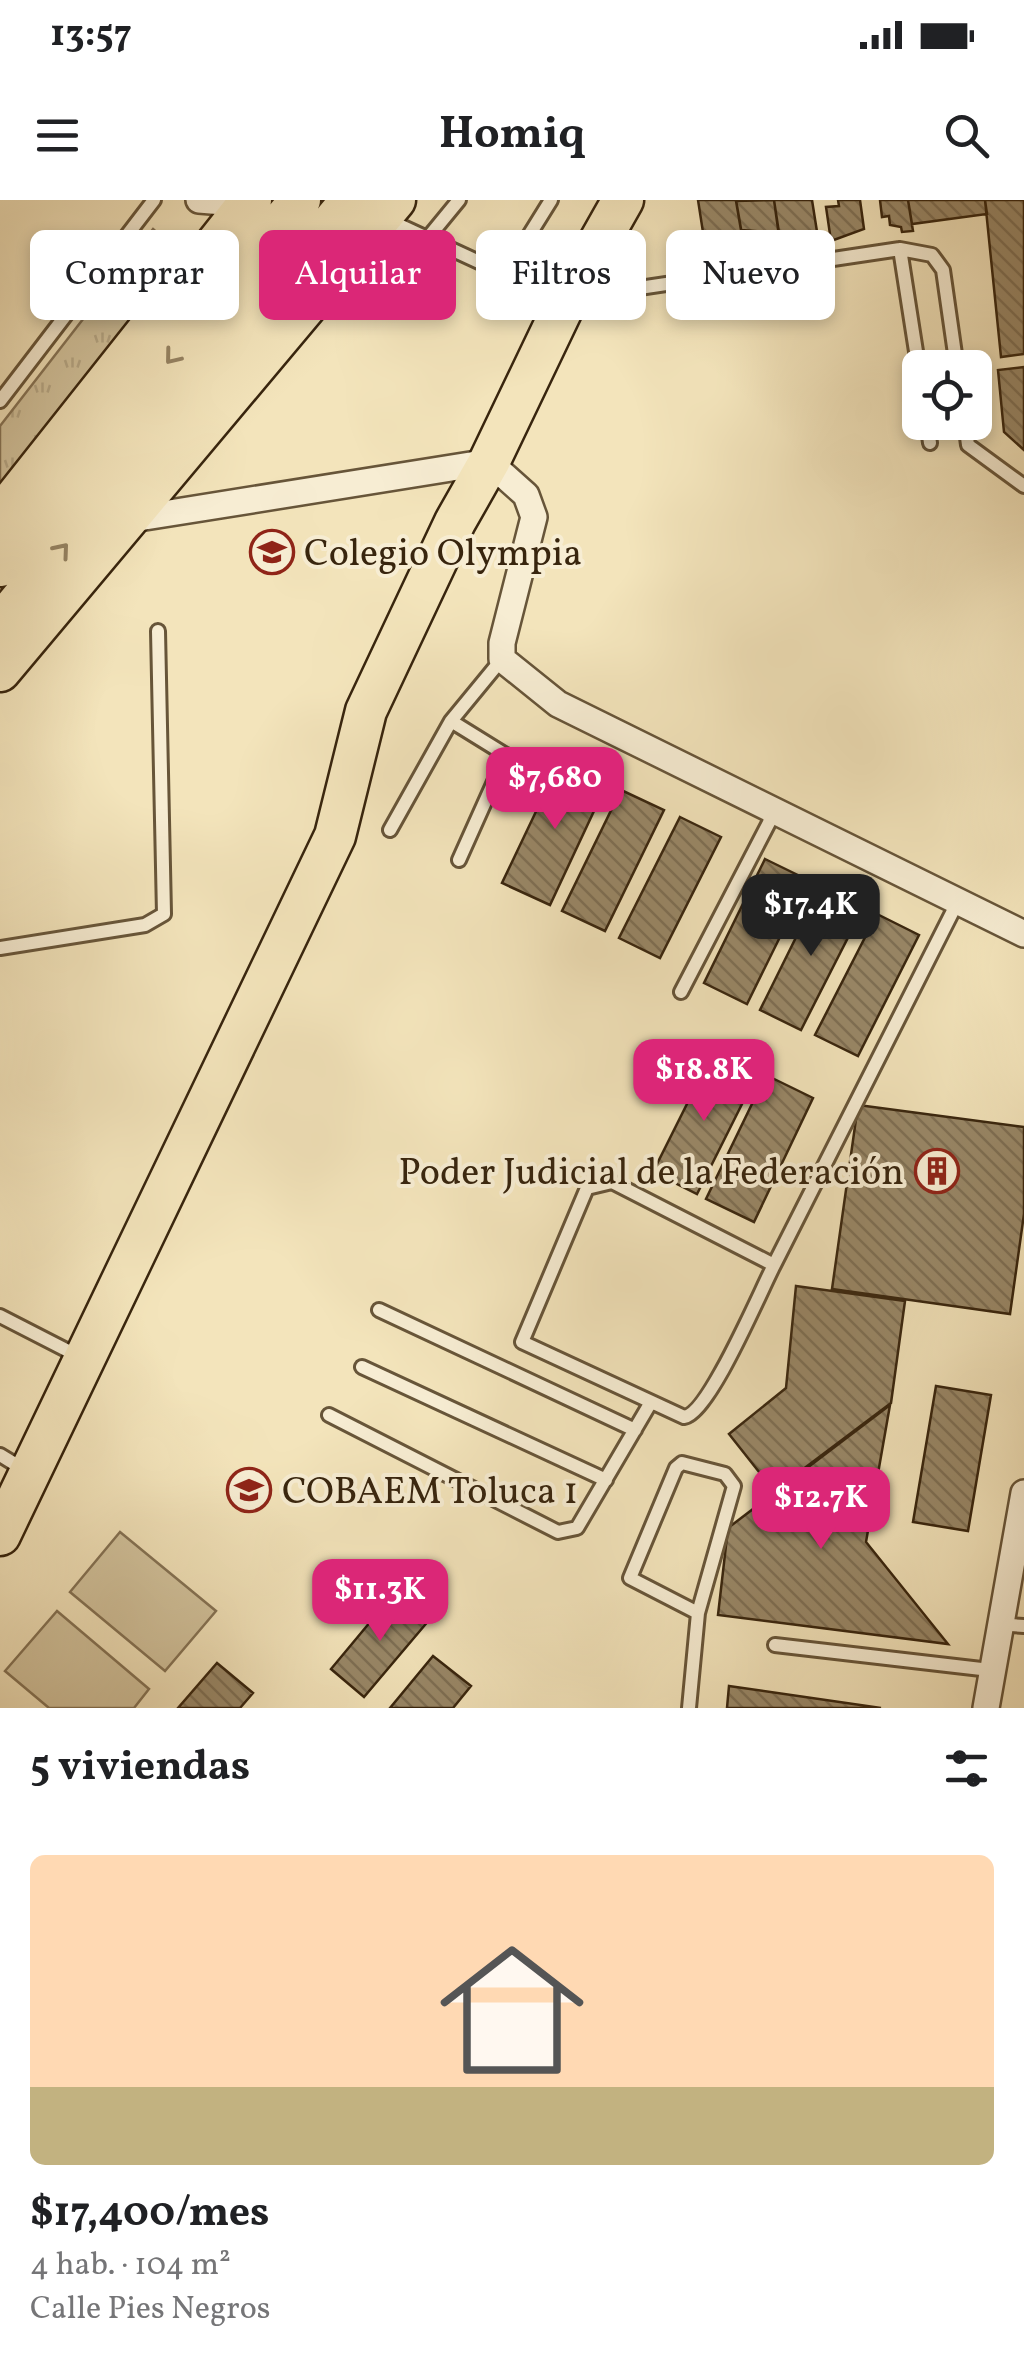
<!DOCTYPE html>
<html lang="es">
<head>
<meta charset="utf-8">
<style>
	body { margin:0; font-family:Vollkorn,serif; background:#f6f6f6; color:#202124; height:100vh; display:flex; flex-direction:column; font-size:38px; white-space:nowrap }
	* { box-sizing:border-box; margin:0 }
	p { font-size:32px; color:#757577 }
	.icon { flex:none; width:55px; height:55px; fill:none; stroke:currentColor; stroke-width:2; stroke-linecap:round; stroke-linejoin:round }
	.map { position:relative; height:1508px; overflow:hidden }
	.side { display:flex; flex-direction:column; background:#fff; flex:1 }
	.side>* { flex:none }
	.hud { position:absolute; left:30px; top:30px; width:965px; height:90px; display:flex; gap:20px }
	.buttons { position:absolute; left:902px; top:150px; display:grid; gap:20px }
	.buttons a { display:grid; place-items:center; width:90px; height:90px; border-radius:15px; background:#fff; box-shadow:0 5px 15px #0003; font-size:50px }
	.price { position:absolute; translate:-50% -85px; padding:0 22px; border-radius:20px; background:#db2777; color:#fff; font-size:32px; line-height:65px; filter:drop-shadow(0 2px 5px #0008) }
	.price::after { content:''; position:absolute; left:50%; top:60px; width:30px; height:22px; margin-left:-15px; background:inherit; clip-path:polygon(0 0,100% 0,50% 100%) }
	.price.selected { background:#222; color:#fff }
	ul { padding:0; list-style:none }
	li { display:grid; align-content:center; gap:20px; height:530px; padding:0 30px }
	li+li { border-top:2px solid #e0e0e0 }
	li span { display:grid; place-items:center; height:310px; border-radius:15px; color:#555 }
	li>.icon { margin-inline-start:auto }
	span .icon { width:180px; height:180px; fill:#fffc; stroke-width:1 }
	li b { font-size:42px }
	h2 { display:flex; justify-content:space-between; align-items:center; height:120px; padding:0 30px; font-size:42px }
	.tag { padding:0 35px; border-radius:15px; background:#fff; box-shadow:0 5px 15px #0003; font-size:35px; line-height:90px }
	.tag.selected { background:#db2777; color:#fff }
	.status { display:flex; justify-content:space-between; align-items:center; height:70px; padding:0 50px; background:#fff; direction:ltr }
	.status svg { height:28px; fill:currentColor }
	header { display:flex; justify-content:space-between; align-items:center; height:130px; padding:0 30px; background:#fff; font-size:45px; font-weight:700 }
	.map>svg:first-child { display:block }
	.green { fill:#d3c49e; stroke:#867456; stroke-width:2.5 }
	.park { fill:url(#park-tufts); stroke:#867456; stroke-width:2.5 }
	.building { fill:url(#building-back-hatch); stroke:#38250e; stroke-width:2.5 }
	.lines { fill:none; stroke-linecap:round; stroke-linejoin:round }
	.service-casing { stroke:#675539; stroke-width:18 }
	.minor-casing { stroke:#675539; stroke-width:30 }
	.primary-casing { stroke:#38250e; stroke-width:45 }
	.service { stroke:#f7edd3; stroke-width:12 }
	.minor { stroke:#f7edd3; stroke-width:25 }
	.primary { stroke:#f3e4bb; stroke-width:40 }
	.oneway { stroke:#968464 }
	.labels { text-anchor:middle; stroke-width:8; stroke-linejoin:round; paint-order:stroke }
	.poi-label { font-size:38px; fill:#38250e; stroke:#f7edd3; text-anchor:start }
</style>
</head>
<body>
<div class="status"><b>13:57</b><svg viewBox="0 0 49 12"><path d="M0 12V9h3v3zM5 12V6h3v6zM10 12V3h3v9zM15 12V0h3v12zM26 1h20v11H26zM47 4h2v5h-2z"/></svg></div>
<header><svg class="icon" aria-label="menu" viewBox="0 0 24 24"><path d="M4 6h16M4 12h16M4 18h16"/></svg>Homiq<svg class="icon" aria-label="search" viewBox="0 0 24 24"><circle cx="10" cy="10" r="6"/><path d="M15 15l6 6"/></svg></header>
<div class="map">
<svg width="1024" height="1508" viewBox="0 0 1024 1508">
	<defs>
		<pattern id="park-tufts" width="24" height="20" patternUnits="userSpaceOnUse" patternTransform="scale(2.5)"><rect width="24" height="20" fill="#d3c49e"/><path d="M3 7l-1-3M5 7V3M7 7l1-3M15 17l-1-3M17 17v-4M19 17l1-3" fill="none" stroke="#b6a887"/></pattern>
		<pattern id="building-back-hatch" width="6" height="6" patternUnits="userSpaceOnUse" patternTransform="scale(2.5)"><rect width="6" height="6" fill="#998868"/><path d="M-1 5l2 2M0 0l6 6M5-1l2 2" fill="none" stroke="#7e6f54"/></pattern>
	</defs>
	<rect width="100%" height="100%" fill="#f3e4bb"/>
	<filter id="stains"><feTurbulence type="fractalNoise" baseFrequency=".002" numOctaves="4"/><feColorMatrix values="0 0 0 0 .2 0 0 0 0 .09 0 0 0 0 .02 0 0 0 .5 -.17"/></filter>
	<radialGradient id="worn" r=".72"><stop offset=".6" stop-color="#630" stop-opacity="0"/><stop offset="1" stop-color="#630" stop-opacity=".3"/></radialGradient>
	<path class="green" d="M120 1332 216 1411 165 1471 70 1392Z
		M57 1411 149 1489 134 1508H49L5 1471Z"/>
	<path class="park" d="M153 29 180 54 0 292V226Z"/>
	<path class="building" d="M698 0H736L745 52 707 58Z
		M774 0H812L818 38 780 43Z
		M774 0 779 33 741 30 736 1Z
		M838 0H860L864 29 831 41 826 7 839 6Z
		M880 0H908L913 31 902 32 901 27 890 25 889 16 882 17Z
		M908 0H985L987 14 912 24Z
		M985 0H1024V154L1001 157Z
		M1024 167V250L1004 232 998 170Z
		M561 559 608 581 550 705 502 683Z
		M621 590 664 610 605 731 562 711Z
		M680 617 721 637 660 758 619 738Z
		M765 659 808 680 747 804 704 783Z
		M820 689 862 710 801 830 760 810Z
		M877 714 919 735 858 856 815 835Z
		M712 854 756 876 697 994 653 972Z
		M766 875 813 898 754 1022 706 999Z
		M858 905 1024 927V1014L1010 1114 832 1089Z
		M796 1086 905 1101 891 1203 774 1291 729 1234 786 1188Z
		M936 1186 991 1195 968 1331 913 1322Z
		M890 1205 866 1342 948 1444 718 1415 728 1328Z
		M396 1391 430 1419 364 1497 331 1469Z
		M433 1456 471 1486 453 1508H390Z
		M217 1463 253 1493 240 1508H178Z
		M729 1486 881 1508H727Z"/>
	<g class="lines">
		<defs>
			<path id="service" d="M388 20 505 74 551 0
				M427 39 459 0
				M900 49 920 177
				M579 97 900 49 932 55 943 70 957 168
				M0 201 154 0
				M927 222 930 243
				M965 222 968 245 1024 286
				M390 630 451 521
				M459 660 506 555 451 521 502 459
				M0 748 145 725 164 714 158 431
				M681 792 775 611
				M774 1065 612 982 587 988 522 1142 684 1217C709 1214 760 1092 774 1065L958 701
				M379 1110 635 1230
				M0 1116 78 1156
				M362 1167 606 1280
				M329 1215 558 1332 577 1328 651 1202
				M0 1255 23 1269
				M997 1424 1024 1426
				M775 1445 990 1470
				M689 1508 698 1413 734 1286 725 1274 682 1263 676 1268 630 1378 698 1413"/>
			<path id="minor" d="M199 0 248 4
				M126 320 489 262 526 295 534 317 502 443V459L558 504 1024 734
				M986 1508 1024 1293"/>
			<path id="primary" d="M0 317 251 0
				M0 366 300 0
				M0 425 351 0
				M0 471 395 0
				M0 1335 335 636 366 511 455 322 489 262 567 99 623 0"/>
		</defs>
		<use href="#service" class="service-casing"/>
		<use href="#minor" class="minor-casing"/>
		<use href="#primary" class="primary-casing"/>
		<use href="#service" class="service"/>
		<use href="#minor" class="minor"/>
		<use href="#primary" class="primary"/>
	</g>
	<defs><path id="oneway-chevron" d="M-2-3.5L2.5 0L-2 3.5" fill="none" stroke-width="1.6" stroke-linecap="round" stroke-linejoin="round" transform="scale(2.5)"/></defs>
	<g class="oneway">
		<use href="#oneway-chevron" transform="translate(172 157) rotate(129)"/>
		<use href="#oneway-chevron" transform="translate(62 350) rotate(-50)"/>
	</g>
	<defs>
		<symbol id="school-ring" viewBox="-11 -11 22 22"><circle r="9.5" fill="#f7edd3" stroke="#8f2418" stroke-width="1.5"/><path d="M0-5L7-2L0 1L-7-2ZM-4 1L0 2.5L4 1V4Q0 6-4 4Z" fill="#8f2418"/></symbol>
		<symbol id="building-ring" viewBox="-11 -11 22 22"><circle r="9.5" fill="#f7edd3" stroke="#8f2418" stroke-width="1.5"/><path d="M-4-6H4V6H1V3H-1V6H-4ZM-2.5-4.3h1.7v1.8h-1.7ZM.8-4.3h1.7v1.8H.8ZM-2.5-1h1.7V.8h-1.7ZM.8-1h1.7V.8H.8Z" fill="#8f2418"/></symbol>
	</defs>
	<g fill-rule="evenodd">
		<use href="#school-ring" x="247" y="327" width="50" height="50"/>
		<use href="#building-ring" x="912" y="946" width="50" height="50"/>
		<use href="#school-ring" x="224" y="1265" width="50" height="50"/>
	</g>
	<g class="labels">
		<g class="poi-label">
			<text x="304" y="365">Colegio Olympia</text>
			<text x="904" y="984" text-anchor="end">Poder Judicial de la Federación</text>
			<text x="282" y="1303">COBAEM Toluca 1</text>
		</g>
	</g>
	<rect width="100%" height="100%" filter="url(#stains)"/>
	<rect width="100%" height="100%" fill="url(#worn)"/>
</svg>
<div class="buttons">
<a><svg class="icon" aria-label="locate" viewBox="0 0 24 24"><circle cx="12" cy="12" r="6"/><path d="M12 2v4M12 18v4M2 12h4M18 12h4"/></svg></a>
</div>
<b class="price" style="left:555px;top:632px">$7,680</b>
<b class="price selected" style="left:811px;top:759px">$17.4K</b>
<b class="price" style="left:704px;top:924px">$18.8K</b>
<b class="price" style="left:821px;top:1352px">$12.7K</b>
<b class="price" style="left:380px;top:1444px">$11.3K</b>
<div class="hud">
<a class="tag">Comprar</a>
<a class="tag selected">Alquilar</a>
<a class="tag">Filtros</a>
<a class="tag">Nuevo</a>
</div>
</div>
<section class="side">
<h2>5 viviendas<svg class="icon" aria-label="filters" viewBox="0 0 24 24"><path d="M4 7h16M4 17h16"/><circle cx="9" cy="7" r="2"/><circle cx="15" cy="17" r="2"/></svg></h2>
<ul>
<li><span style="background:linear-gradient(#ffd9b3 75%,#c2b280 0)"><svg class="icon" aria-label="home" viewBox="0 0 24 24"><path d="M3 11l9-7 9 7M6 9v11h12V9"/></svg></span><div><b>$17,400/mes</b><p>4 hab. · 104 m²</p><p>Calle Pies Negros</p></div></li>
</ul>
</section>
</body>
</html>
